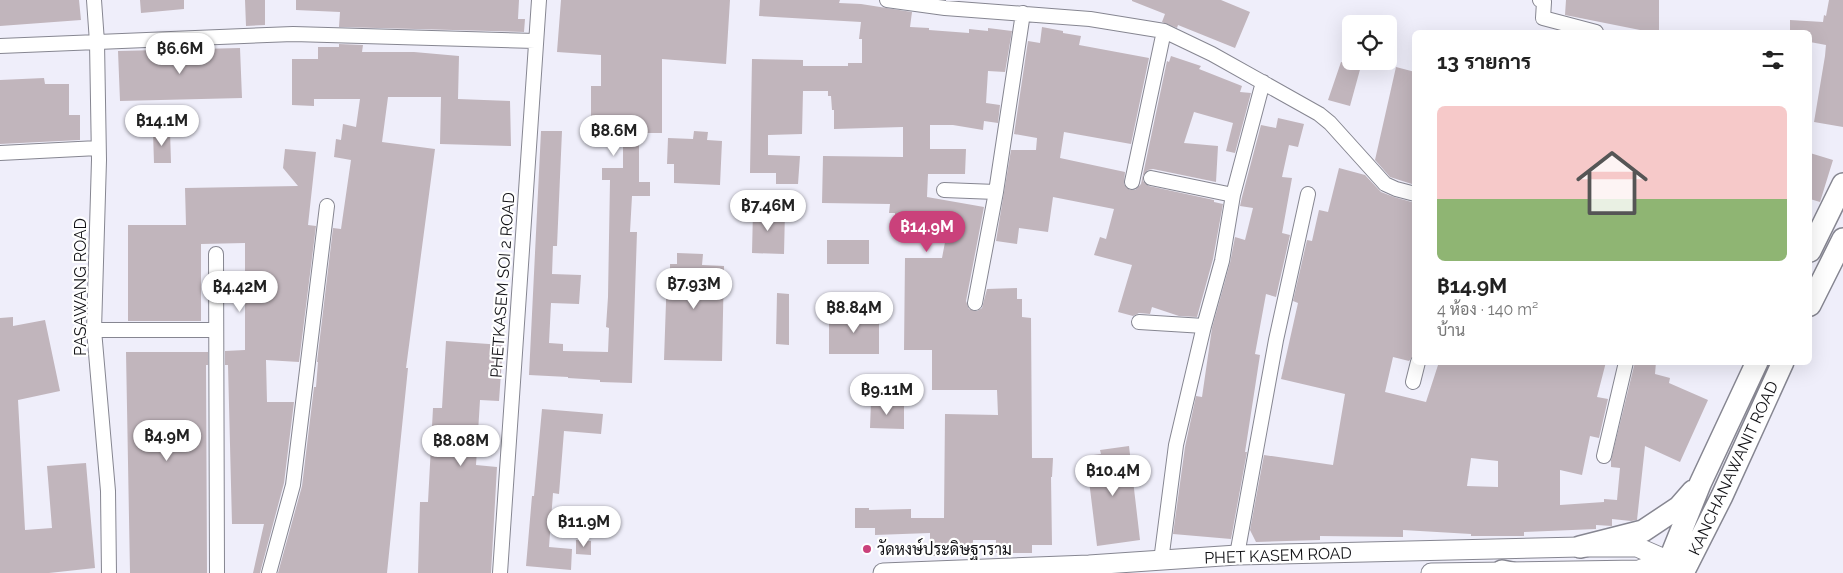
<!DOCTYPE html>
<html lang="th">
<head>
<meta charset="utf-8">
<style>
	body { margin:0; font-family:Raleway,Sarabun,sans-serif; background:#f6f6f6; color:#222; height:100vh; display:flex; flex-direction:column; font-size:19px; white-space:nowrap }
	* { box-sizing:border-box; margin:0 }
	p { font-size:16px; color:#767676 }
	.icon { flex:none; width:28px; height:28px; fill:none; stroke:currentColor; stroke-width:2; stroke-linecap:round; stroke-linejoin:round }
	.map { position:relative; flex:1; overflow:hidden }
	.details { position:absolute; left:1412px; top:30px; width:400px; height:335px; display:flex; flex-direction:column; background:#fff; border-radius:8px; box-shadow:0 5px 20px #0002 }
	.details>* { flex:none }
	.tools { position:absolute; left:1342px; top:15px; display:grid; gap:10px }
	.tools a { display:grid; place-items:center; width:55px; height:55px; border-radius:8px; background:#fff; box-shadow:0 5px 20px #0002; font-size:25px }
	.price { position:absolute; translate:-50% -42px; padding:0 11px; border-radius:18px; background:#fff; color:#222; font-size:16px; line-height:32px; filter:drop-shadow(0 1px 2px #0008) }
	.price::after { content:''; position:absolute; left:50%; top:30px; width:15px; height:11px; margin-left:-8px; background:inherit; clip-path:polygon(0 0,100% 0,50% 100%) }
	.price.current { background:#ca417b; color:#fff }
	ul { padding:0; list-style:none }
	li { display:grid; align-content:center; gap:10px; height:265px; padding:0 25px }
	li span { display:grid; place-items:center; height:155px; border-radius:8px; color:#555 }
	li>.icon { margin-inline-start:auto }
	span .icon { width:90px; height:90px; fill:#fffc; stroke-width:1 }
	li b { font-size:21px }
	h2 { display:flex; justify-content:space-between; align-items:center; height:60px; padding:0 25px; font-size:21px }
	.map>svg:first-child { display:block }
	.building { fill:#c1b5bc; fill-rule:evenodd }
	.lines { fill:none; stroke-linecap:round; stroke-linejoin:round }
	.street-casing { stroke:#868691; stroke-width:16 }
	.secondary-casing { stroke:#868691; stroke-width:21 }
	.primary-casing { stroke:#868691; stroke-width:24 }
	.street { stroke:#fff; stroke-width:14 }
	.secondary { stroke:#fff; stroke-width:19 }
	.primary { stroke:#fff; stroke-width:21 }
	.poi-dot { fill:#ca417b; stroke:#fff; stroke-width:2 }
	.labels { text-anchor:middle; stroke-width:4.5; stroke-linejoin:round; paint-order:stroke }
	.street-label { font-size:16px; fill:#121216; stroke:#fff }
	.poi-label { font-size:16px; fill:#121216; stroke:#fff; text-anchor:start }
</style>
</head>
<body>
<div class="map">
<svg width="1843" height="573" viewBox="0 0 1843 573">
	<rect width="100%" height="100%" fill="#efeefa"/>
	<path class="building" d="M0 0H79L81 20 0 26Z
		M140 0H184V9L141 13Z
		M245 0H265V25L246 26Z
		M296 0H519L518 19H525L524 32 339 27 340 12 296 10Z
		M561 0H730L726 64 662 59V133H639V182H650V196H632L630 232H637L632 383 600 382V380L568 378V377L529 375 541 131H562L557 246H553L552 274 581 275 579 304 551 303 549 343 563 344V351L608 352 609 328 606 327 608 297 610 180H602V168H623V133H604V127H591V86H601V55L557 52Z
		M760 0H840L839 3 861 4 912 12 910 27 929 28V30L969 33V29L988 31V28L1012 31 1005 72 988 71 986 103 1000 105 998 123 984 121 983 130 953 125H930V149H966L965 174H928L927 197 984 207 966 301 969 309 977 311 982 308 987 289 1017 288V299H1022V317L1031 318 1032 458H1053L1052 477H1051L1052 545H1032V553H996V540H973V556H930V533L875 535V528H855V508H869V510L911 509V518H944L945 414 998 415 997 390H932V350H904L905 258H942L946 237 932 234 933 230 905 229V225L895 224V213H889L890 204 822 203 823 156 903 157V127L834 129V110H832L831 96H828V91H803L802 134 768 135V155L800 156 798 184H776V173H750L752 59 803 60V66H848V63H862V39H859L861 22 759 16Z
		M1132 0H1221L1250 12 1235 48 1178 25 1177 28 1162 22 1165 14 1132 1Z
		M1566 0H1659V32H1648L1640 30 1565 15Z
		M1829 0H1843V127L1814 122 1825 56 1826 45 1810 42V32H1790V20L1823 22 1824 15 1826 16Z
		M1042 27 1063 31V33L1081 36 1079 45 1149 58 1131 144 1064 132 1060 158 1125 172 1124 184 1130 190H1135L1141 184 1167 61 1169 62 1171 56 1201 66 1199 69 1242 86 1240 92 1251 93 1235 153 1226 151 1233 123 1194 112 1184 143 1218 146 1216 182 1153 169 1148 170 1143 176V181L1149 186 1214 200V202L1223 204 1213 259 1197 317 1179 316 1152 307 1150 314 1139 313 1133 316 1118 312 1132 265 1094 255 1100 237 1106 239 1114 209 1053 197 1048 232 1019 228 1017 244 996 241 1011 150H1036L1037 138 1014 134 1028 41 1040 43Z
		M339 44 363 45 362 52H414L459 56 458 99 510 101 511 146 440 144 441 97H388L382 142 435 149 406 368H408L387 573H278L302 486 314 387H316L318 362H317L333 228 341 229 351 160 334 157 336 139 341 140 343 124 356 127 360 99H314V106L292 105V59H318V47H339Z
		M240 48 242 98 120 101 118 51Z
		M1341 62 1361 66 1350 106 1328 100Z
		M1396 67 1415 72V185L1390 177 1375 160Z
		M44 78 45 84H69V115H80V140L0 144V80Z
		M1278 118 1304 124 1298 147 1289 145 1282 177 1292 178 1282 233 1290 235 1276 297 1266 294 1255 354 1260 355 1245 452H1247L1231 539 1173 534 1185 447 1196 396 1202 397 1212 328 1230 263 1235 237 1245 240 1253 208 1240 206 1242 197 1261 125 1276 128Z
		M170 131 171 163H154L153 132Z
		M694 131 708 132 707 140 722 141 720 185 674 183V164H667L668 138 693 139Z
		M285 149 316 152 308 225 316 226 299 362 266 360 267 402H294L284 483 260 573H253L264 524H232L228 365H225V351L245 350V243L201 244V321H128V225H186L185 188 298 186 283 168Z
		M1810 153 1833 160 1820 202 1810 199Z
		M1339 168 1365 175 1381 192 1394 197 1415 203V354L1409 361 1393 357 1385 392 1426 402 1439 362H1606L1597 397 1608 399 1599 438 1590 436 1582 475 1560 470V505L1604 502V499L1617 500 1620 468 1611 467V460L1635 362H1656L1655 374 1670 378 1669 383 1708 400 1680 462 1645 446 1637 520 1631 521 1612 519V526L1596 525V529L1524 532V536H1471V534L1403 530V537L1320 536V540L1256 542 1250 530 1264 455 1333 465 1345 394 1281 379 1298 303 1293 301 1307 240 1312 241 1319 210 1328 212ZM1471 458 1498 461V487L1467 486Z
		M753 210 785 211 784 254 752 253Z
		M827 240H869V264H827Z
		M677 253 703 254 702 265 724 266 722 361 664 360 667 273H670V264H677Z
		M777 293 789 294V345L776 344Z
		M829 314H879V354H829Z
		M13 317V326L45 320 60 391 18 400 25 530 52 528 47 466 86 463 95 568 49 573H0V318Z
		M446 341 503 345 499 401 480 400 476 465 497 467 491 573H418L420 502H428L433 408H442Z
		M126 352H208V365H206L207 573H130Z
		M871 402 904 403V429L870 428Z
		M542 409 603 414 601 434 564 431 559 494 553 493 549 547 572 549 571 570 526 566 532 496H534Z
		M1129 446 1140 540 1097 546 1086 456 1101 454 1100 450Z
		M576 540 591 541V555L576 554Z"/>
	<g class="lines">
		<defs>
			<path id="street" d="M94 0 97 42 99 160 94 330 108 491 109 573
				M887 0 945 8 1090 19 1164 31 1212 54 1319 114 1330 123 1385 184 1396 189 1415 194
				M1540 0 1544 2 1543 18 1596 32
				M0 46 293 34 535 41
				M0 153 98 148
				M1151 178 1233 195
				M1132 182 1164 31
				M944 190 996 192
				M216 254 217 573
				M975 303 996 192 1023 13
				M1139 322 1204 326
				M94 330H216
				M1413 382 1418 362
				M1604 456 1626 362
				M1237 555 1276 340 1308 194
				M1161 561 1176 445 1204 326 1222 261 1233 195 1263 82
				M269 573 293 485 327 206
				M500 573 539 0"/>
			<path id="secondary" d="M883 573 1089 565 1237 555 1580 547H1637L1669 561
				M1431 573 1639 570 1672 558"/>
			<path id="primary" d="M1810 251 1843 184
				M1810 305 1843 239
				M1580 547 1643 531 1679 507 1693 491
				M1502 571 1512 573
				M1662 573 1669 561 1700 484 1757 362
				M1683 573 1722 496 1783 362"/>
		</defs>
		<use href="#street" class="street-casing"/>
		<use href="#secondary" class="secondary-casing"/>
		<use href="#primary" class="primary-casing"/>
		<use href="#street" class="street"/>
		<use href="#secondary" class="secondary"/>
		<use href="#primary" class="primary"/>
	</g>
	<circle class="poi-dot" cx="867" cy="549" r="5"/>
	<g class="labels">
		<g class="street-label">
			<text transform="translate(502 285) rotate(-86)" y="6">PHETKASEM SOI 2 ROAD</text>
			<text transform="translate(80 287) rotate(-90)" y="6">PASAWANG ROAD</text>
			<text transform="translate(1733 468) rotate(-65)" y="6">KANCHANAWANIT ROAD</text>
			<text transform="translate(1278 555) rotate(-2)" y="6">PHET KASEM ROAD</text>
		</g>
		<g class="poi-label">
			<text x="877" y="555">วัดหงษ์ประดิษฐาราม</text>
		</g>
	</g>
</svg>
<div class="tools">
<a><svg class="icon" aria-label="locate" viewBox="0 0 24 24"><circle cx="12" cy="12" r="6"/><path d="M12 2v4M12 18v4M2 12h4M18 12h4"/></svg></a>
</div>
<b class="price" style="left:180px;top:75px">฿6.6M</b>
<b class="price" style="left:162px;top:147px">฿14.1M</b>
<b class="price" style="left:614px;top:157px">฿8.6M</b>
<b class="price" style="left:768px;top:232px">฿7.46M</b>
<b class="price current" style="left:927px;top:253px">฿14.9M</b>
<b class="price" style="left:694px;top:310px">฿7.93M</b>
<b class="price" style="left:240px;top:313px">฿4.42M</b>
<b class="price" style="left:854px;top:334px">฿8.84M</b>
<b class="price" style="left:887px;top:416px">฿9.11M</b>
<b class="price" style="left:167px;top:462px">฿4.9M</b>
<b class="price" style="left:461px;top:467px">฿8.08M</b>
<b class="price" style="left:1113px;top:497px">฿10.4M</b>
<b class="price" style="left:584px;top:548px">฿11.9M</b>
<section class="details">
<h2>13 รายการ<svg class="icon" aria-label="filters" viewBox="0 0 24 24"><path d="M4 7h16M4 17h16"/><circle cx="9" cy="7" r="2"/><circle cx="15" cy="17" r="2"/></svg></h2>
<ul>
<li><span style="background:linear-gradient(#f6c9c9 60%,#8fb573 0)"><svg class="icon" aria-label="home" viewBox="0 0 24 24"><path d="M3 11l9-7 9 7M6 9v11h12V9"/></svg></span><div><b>฿14.9M</b><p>4 ห้อง · 140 m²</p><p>บ้าน</p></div></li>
</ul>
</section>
</div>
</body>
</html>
